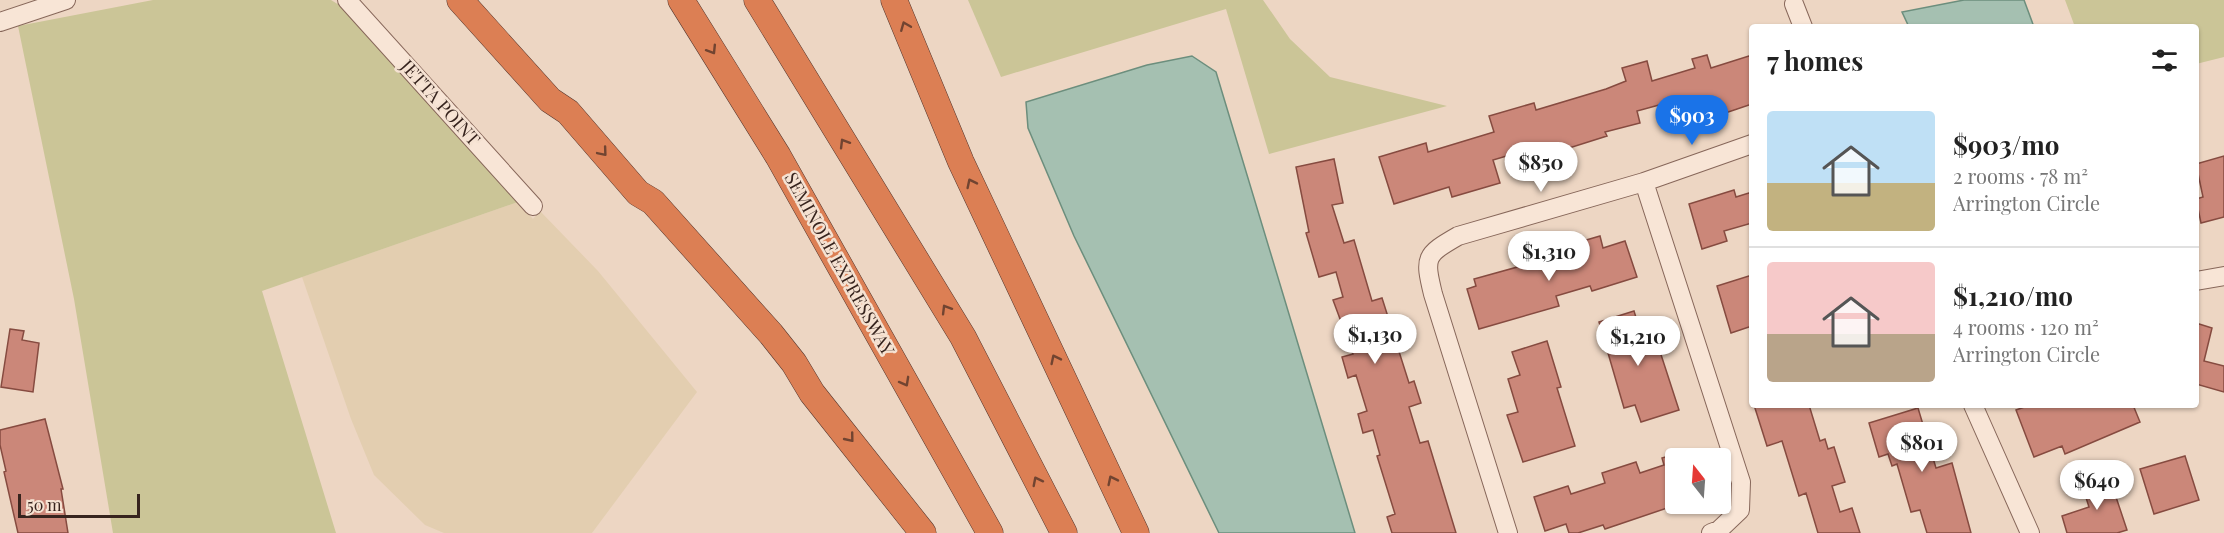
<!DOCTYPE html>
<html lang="en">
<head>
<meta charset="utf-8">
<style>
	body { margin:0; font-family:"Playfair Display",serif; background:#f2f2f2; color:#222; height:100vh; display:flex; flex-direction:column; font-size:22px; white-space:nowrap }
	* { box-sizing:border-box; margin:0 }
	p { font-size:20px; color:#767676 }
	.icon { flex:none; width:33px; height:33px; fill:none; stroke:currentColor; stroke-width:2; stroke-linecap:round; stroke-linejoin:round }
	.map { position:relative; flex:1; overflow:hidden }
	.details { position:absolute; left:1749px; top:24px; width:450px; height:384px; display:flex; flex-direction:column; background:#fff; border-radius:6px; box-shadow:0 2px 4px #0004 }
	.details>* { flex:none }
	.needle { width:39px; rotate:343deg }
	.fabs { position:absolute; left:1665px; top:448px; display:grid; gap:12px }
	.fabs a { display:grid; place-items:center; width:66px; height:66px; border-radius:6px; background:#fff; box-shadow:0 2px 4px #0004; font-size:30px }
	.scale { position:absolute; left:18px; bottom:15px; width:122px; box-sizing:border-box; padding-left:6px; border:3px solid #37241e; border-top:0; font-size:16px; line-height:21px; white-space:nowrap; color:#37241e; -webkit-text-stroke:4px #f5e2d2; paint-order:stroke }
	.price { position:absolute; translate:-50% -51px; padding:0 14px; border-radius:21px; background:#fff; color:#222; font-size:20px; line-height:39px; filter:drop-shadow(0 2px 3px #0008) }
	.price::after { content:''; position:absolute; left:50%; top:36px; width:18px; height:14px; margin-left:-9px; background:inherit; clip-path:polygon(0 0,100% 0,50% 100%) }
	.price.selected { background:#1a73e8; color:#fff }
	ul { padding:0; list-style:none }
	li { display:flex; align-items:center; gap:18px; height:150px; padding:0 18px }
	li+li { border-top:2px solid #e0e0e0 }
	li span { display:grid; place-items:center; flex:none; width:168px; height:120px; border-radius:6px; color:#555 }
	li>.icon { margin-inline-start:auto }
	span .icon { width:72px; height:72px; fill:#fffc; stroke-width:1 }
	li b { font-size:26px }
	h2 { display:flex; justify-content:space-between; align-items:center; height:72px; padding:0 18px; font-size:26px }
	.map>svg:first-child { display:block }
	.farmland { fill:#e3ceb0 }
	.green { fill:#cbc597 }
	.water { fill:#a5c0b1; stroke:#6c8e7d; stroke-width:1.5 }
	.building { fill:#cb8779; stroke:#864b40; stroke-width:1.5 }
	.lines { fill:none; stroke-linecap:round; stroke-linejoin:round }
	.minor-casing { stroke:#87675a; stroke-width:20 }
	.highway-casing { stroke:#55372e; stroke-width:27 }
	.minor { stroke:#f8e5d6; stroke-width:18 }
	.highway { stroke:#dc7f54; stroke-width:26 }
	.oneway { stroke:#714431 }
	.labels { text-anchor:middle; stroke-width:5; stroke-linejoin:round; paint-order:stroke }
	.street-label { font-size:18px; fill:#37241e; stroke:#f5e2d2 }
</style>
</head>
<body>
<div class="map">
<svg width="2224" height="533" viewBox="0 0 2224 533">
	<rect width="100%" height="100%" fill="#edd6c3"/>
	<path class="farmland" d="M518 202 533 219 540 211 598 271 697 392 592 533H444L425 525 374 475 351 419 302 277Z"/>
	<path class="green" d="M153 0H331L344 8 518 202 262 291 336 533H113L74 299 18 26Z
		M968 0H1263L1290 39 1330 77 1447 106 1269 154 1226 9 1001 77Z
		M2065 0H2224V57L2196 64V27H2075Z"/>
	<path class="water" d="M1964 0H2024L2034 27H1909L1902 12Z
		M1192 56 1216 72 1355 533H1219L1074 236 1028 128 1026 102 1147 65Z"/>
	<path class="building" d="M1707 55 1711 68 1752 55V104L1678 129 1670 102 1637 111 1640 123 1605 132 1607 136 1550 154V156L1531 162 1527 150 1493 160 1500 183 1452 197 1449 187 1394 204 1379 157 1426 143 1428 152 1494 132 1489 116 1534 103 1536 110 1606 89 1626 81 1622 68 1647 61 1652 81 1695 68 1692 59Z
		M2224 156V217L2201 223 2196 199 2203 197 2196 164Z
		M1334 159 1343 203 1332 205 1344 243 1354 240 1372 301 1382 298 1409 383 1414 381 1421 403 1409 407 1420 443 1428 441 1456 533H1392L1387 517 1395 514 1377 456 1380 455 1373 430 1363 433 1358 414 1367 411 1356 375 1348 378 1342 357 1353 354 1333 300 1343 297 1336 272 1319 277 1306 233 1309 232 1296 167Z
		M1734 190 1736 197 1752 192V223L1724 231 1727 241 1702 249 1689 204Z
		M1600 236 1603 248 1625 241 1637 277 1592 291 1590 286 1556 296 1559 306 1479 329 1467 289 1476 286 1474 279 1579 250 1576 243Z
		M1752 275V326L1731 333 1717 286Z
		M1634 311 1641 334 1653 330 1679 410 1641 422 1635 405 1624 408 1599 322Z
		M2196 323 2212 328 2204 361 2224 366V392L2196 384Z
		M10 329 24 331 22 340 39 343 33 392 1 387Z
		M1547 341 1561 387 1557 388 1575 446 1523 462 1507 415 1518 412 1508 379 1520 375 1512 352Z
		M1754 405H1809L1820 441 1825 439 1828 449 1834 447 1845 482 1832 486 1840 512 1852 508 1860 533H1818L1806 493 1799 496 1782 441 1767 446Z
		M2030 405H2133L2140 422 2065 454 2062 446 2034 457 2016 410Z
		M1918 408 1936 468 1952 463 1971 533H1927L1920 510 1911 512 1897 464 1892 466 1888 454 1879 457 1869 423Z
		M45 419 63 489H61L68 533H18L4 472 6 471 0 445V430Z
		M1676 454V505L1605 529 1603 525 1578 533H1569L1566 524 1545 531 1534 497 1568 486 1571 494 1605 483 1602 473 1636 462 1640 473 1664 465 1662 458Z
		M2185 456 2199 500 2154 514 2140 469Z
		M2109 476 2127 530 2117 533H2067L2062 516 2089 507 2082 485Z"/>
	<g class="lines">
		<defs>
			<path id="minor" d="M347 0 533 206
				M1794 4 1803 27
				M0 22 66 0
				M1644 182 1752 144
				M2196 281 2224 276
				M1973 405 2030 533
				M1508 533 1433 294C1424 257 1425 255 1458 236L1644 182 1741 482 1740 510 1719 530 1711 533"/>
			<path id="highway" d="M460 0 550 100 568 112 638 193 653 202 771 334 794 363 812 393 923 533
				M681 0 778 156 990 533
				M757 0 963 337 1064 533
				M894 0 961 162 1136 533"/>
		</defs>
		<use href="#minor" class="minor-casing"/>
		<use href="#highway" class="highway-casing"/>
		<use href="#minor" class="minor"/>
		<use href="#highway" class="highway"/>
	</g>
	<defs><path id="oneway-chevron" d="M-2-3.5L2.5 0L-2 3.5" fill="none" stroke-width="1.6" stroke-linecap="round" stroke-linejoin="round" transform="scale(1.5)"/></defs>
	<g class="oneway">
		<use href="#oneway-chevron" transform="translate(905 26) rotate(-112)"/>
		<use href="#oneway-chevron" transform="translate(712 50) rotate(58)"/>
		<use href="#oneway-chevron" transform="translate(844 143) rotate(-121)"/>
		<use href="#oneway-chevron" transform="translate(603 152) rotate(50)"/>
		<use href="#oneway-chevron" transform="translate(971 183) rotate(-116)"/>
		<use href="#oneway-chevron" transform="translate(946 309) rotate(-121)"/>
		<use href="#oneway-chevron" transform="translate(1055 359) rotate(-116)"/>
		<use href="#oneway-chevron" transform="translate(905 382) rotate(61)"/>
		<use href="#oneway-chevron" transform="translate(850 438) rotate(51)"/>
		<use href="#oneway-chevron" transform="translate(1112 480) rotate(-116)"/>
		<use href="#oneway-chevron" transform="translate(1037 481) rotate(-117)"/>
	</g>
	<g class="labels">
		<g class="street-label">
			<text transform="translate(440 103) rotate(48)" y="6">JETTA POINT</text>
			<text transform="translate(839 264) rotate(61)" y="6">SEMINOLE EXPRESSWAY</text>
		</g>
	</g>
</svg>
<div class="fabs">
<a><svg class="needle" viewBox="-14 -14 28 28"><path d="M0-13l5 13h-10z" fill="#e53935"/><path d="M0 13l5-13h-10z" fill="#767676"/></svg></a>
</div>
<div class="scale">50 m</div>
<b class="price selected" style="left:1692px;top:146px">$903</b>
<b class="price" style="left:1541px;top:193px">$850</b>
<b class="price" style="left:1549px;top:282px">$1,310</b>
<b class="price" style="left:1375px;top:365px">$1,130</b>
<b class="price" style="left:1638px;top:367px">$1,210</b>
<b class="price" style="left:1922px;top:473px">$801</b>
<b class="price" style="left:2097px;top:511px">$640</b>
<section class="details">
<h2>7 homes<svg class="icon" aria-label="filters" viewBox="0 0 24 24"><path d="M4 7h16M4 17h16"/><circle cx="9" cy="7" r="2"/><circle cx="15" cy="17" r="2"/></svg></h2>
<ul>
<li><span style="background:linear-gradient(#bfe0f5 60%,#c2b280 0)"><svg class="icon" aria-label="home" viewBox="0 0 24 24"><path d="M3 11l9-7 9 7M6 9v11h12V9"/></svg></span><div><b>$903/mo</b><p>2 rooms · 78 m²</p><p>Arrington Circle</p></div></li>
<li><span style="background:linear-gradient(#f6c9c9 60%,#b9a48a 0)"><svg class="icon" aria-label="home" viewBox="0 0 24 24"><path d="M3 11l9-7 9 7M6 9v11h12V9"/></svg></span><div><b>$1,210/mo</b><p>4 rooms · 120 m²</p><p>Arrington Circle</p></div></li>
</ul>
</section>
</div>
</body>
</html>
